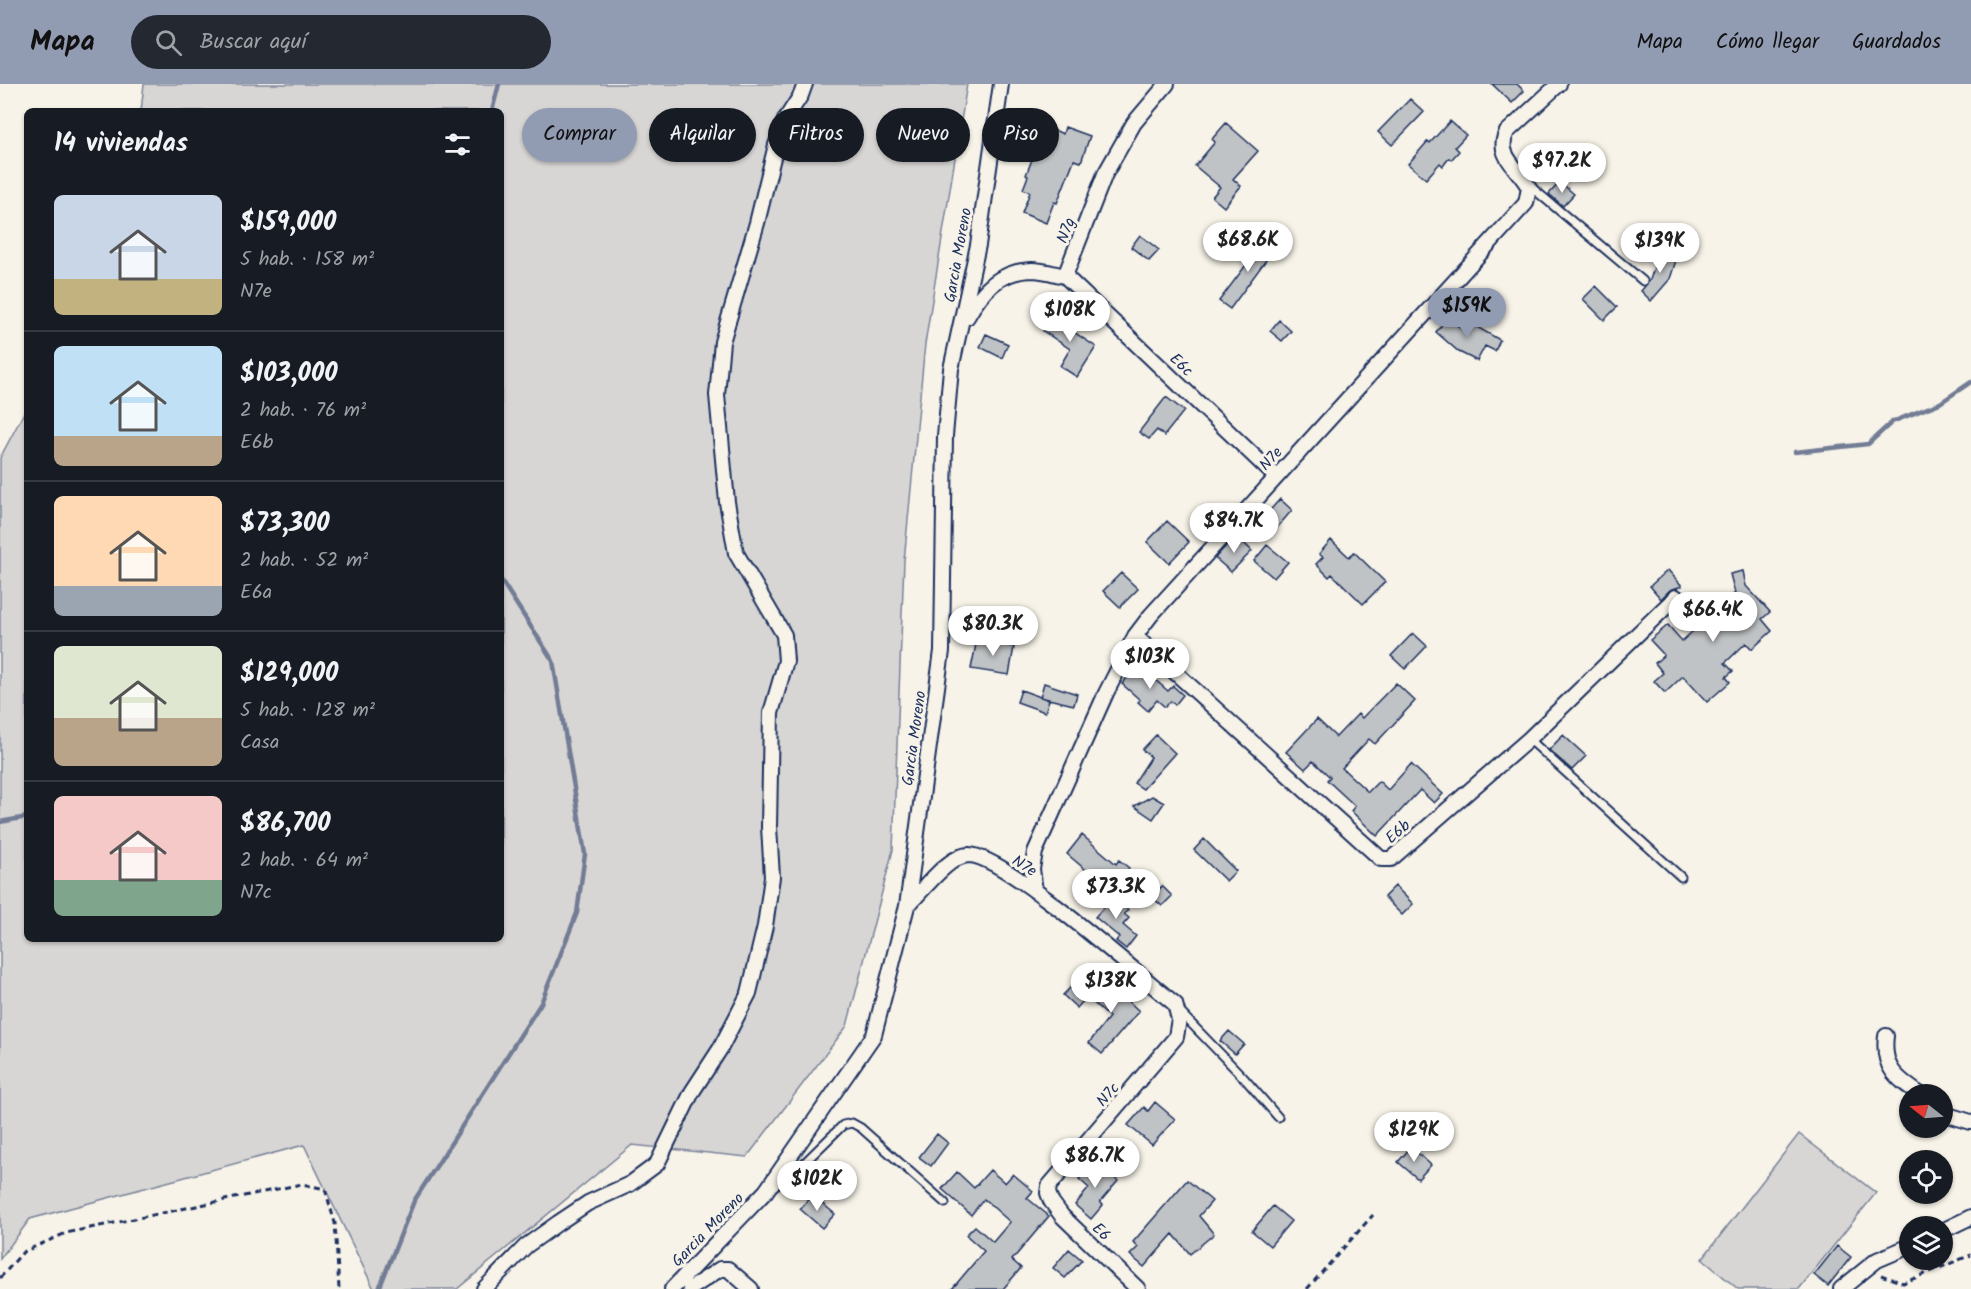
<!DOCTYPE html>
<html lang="es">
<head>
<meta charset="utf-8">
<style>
	body { margin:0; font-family:Kalam,sans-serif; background:#242831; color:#f1f3f6; height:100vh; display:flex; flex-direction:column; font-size:22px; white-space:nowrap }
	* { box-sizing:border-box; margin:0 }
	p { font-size:20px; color:#9ea1a6 }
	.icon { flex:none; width:33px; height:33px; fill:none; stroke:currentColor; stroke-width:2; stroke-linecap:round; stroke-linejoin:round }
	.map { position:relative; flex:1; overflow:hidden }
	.side { position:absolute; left:24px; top:24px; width:480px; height:834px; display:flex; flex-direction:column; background:#171b24; border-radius:9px; box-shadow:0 2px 4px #0004 }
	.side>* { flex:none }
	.banner { position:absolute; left:522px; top:24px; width:570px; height:54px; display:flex; gap:12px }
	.needle { width:39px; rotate:287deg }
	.buttons { position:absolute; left:1899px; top:1000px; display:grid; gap:12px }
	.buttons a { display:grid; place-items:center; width:54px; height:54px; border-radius:50%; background:#171b24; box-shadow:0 2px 4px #0004; font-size:30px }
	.price { position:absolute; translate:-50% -51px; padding:0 14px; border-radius:21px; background:#fff; color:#222; font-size:20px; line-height:39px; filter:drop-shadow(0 2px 3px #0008) }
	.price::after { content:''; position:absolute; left:50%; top:36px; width:18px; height:14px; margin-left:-9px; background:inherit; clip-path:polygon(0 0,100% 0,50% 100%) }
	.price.active { background:#919bb2; color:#111 }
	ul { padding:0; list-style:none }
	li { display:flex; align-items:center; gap:18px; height:150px; padding:0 30px }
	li+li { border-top:2px solid #363941 }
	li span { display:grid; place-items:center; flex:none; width:168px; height:120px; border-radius:9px; color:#555 }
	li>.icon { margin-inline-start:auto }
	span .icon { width:72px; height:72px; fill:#fffc; stroke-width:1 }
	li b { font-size:26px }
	h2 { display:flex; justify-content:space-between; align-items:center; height:72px; padding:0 30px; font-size:26px }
	.chip { padding:0 21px; border-radius:27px; background:#171b24; box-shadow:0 2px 4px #0004; font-size:21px; line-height:54px }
	.chip.active { background:#919bb2; color:#111 }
	header { display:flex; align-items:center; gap:36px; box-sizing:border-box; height:84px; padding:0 30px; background:#919bb2; color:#111 }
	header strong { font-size:28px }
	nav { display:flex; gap:33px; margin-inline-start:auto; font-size:21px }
	.search { width:420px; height:54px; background:#242831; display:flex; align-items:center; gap:15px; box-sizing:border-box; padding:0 21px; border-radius:33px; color:#9ea1a6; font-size:22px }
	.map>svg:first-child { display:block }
	.green { fill:#d7d6d4; stroke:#798299; stroke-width:1.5 }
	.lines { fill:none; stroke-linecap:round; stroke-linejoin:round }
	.stream { stroke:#727c95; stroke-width:4.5 }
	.building { fill:#c0c3c5; stroke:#1b2f5e; stroke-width:1.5 }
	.lane-casing { stroke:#1b2f5e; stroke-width:11 }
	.street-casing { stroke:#1b2f5e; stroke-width:18 }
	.path { stroke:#1b2f5e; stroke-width:3; stroke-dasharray:6 4.5; stroke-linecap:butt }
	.lane { stroke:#f7f3e8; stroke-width:7 }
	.street { stroke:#f7f3e8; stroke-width:14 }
	.labels { text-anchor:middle; stroke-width:6; stroke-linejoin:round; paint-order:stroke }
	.street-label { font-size:16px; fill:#1b2f5e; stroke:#f7f3e8 }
</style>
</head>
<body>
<header>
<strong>Mapa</strong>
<div class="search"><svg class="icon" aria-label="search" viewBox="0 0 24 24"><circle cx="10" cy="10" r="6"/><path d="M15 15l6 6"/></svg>Buscar aquí</div>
<nav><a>Mapa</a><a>Cómo llegar</a><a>Guardados</a></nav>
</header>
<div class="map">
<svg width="1971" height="1205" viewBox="0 0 1971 1205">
	<rect width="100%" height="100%" fill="#f7f3e8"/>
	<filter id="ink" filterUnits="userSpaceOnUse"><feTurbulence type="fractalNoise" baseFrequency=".0167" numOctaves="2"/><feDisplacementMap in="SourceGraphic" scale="12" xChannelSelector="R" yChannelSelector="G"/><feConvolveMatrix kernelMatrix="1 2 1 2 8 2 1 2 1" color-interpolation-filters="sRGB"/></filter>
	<g filter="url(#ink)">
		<path class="green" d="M144 0H967L925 260 904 477 893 766 847 942 747 1073 632 1061 457 1205H374L304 1061 30 1135 0 1175V374L27 323V855H501V27H141Z
			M1799 1050 1876 1109 1799 1205H1738L1702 1175Z"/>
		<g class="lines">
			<path class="stream" d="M492 27 499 0
				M1795 368 1868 360 1892 338 1940 319 1971 298
				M0 738 27 733
				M379 1205 414 1117 541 919 577 829 585 770 553 577 501 496"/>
		</g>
		<path class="building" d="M1492 0H1517L1524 7 1512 19Z
			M1410 15 1424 28 1392 61 1378 48Z
			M1031 36 1063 50 1065 43 1090 52 1081 78 1074 76 1057 119 1054 118 1046 139 1022 129 1030 108 1023 105 1028 92 1026 91 1040 55 1025 49Z
			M1450 37 1466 51 1455 63 1459 67 1451 76 1449 74 1443 82 1440 79 1426 95 1408 80 1428 57 1430 59Z
			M1226 39 1258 67 1233 95 1241 102 1224 123 1212 113 1220 103 1195 82 1215 58 1212 55Z
			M1560 98 1574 110 1563 122 1549 110Z
			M1140 151 1159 166 1149 177 1131 163Z
			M1267 153 1277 161 1230 225 1219 217Z
			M1660 165 1678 170 1670 195 1651 217 1641 207 1650 196Z
			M1596 202 1617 223 1604 236 1583 215Z
			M1059 222 1070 229 1062 240 1096 263 1077 293 1060 282 1070 265 1043 247Z
			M1448 233 1465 248 1470 239 1500 256 1495 267 1485 262 1477 277 1459 268 1436 248Z
			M1279 236 1291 247 1282 257 1270 247Z
			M986 250 1008 260 1002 274 980 263Z
			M1166 313 1184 327 1164 352 1157 346 1149 355 1139 348Z
			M1280 415 1292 426 1276 445 1264 433Z
			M1167 437 1189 458 1169 479 1147 458Z
			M1236 451 1252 467 1231 488 1215 474Z
			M1331 456 1349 473 1354 468 1385 498 1363 520 1332 490 1329 493 1316 480 1323 473 1319 470Z
			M1267 461 1288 478 1274 494 1254 477Z
			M1668 486 1682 502 1670 506 1661 515 1650 502Z
			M1743 487 1746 502 1770 528 1762 535 1772 547 1752 565 1746 559 1725 579 1733 587 1726 593 1730 598 1707 618 1683 592 1665 609 1654 597 1663 589 1655 579 1664 571 1650 556 1668 541 1682 557 1735 509 1730 490Z
			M1121 489 1138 505 1120 523 1103 507Z
			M1413 549 1427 562 1405 585 1391 572Z
			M977 555 1014 563 1009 591 971 585Z
			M1138 581 1168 607 1173 602 1183 611 1175 621 1171 617 1165 623 1157 616 1148 627 1138 618 1140 616 1122 600Z
			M1044 599 1077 610 1074 621 1040 613Z
			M1396 599 1415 617 1375 660 1369 655 1342 684 1368 708 1379 697 1388 706 1411 680 1443 710 1434 719 1420 706 1377 752 1351 727 1355 722 1327 696 1330 693 1313 677 1305 685 1286 668 1317 635 1336 653 1358 630 1362 634Z
			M1021 606 1049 616 1045 628 1017 618Z
			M1156 651 1175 669 1143 705 1134 699 1151 673 1142 666Z
			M1563 651 1586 672 1572 686 1549 666Z
			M1152 712 1164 719 1153 735 1134 722Z
			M1082 751 1116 780 1119 776 1129 784 1109 809 1099 800 1100 798 1067 770Z
			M1204 755 1236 787 1226 797 1194 766Z
			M1162 802 1172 812 1162 822 1152 813Z
			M1395 802 1413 820 1402 831 1384 813Z
			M1109 810 1128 826 1124 830 1129 834 1123 841 1136 852 1126 865 1116 857 1119 853 1095 833 1104 823 1101 820Z
			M1104 894 1139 927 1102 970 1089 959 1109 933 1087 913Z
			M1071 903 1085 915 1077 924 1063 911Z
			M1229 947 1244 960 1235 970 1220 957Z
			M1155 1018 1175 1035 1152 1061 1128 1041 1144 1023 1148 1027Z
			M937 1050 948 1059 931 1082 919 1073Z
			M1411 1063 1431 1081 1418 1095 1398 1078Z
			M1095 1077 1118 1097 1100 1118 1103 1121 1091 1135 1075 1121 1089 1104 1079 1095Z
			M990 1086 1005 1099 1013 1090 1033 1107 1027 1114 1049 1132 1012 1176 1021 1184 1003 1205H952L984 1167 966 1151 975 1142 993 1158 1010 1138 984 1115 971 1131 942 1105 957 1088 974 1104Z
			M1187 1096 1212 1117 1199 1132 1214 1150 1190 1170 1173 1150 1144 1183 1130 1171 1138 1163 1133 1158Z
			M812 1111 835 1130 822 1144 800 1125Z
			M1273 1122 1291 1137 1270 1162 1252 1147Z
			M1837 1162 1851 1173 1828 1202 1814 1191Z
			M1069 1165 1082 1176 1065 1194 1053 1184Z"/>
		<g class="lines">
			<defs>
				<path id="lane" d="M1530 102 1643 197
					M1529 655 1681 793
					M1180 928 1244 994 1278 1033
					M773 1103 798 1085 843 1041 852 1039 861 1044 945 1119"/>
				<path id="street" d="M1065 192 1275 392
					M1065 192 1105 90 1134 39 1167 0
					M967 233C982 206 1000 187 1032 186 1043 186 1055 190 1065 192
					M1135 552 1381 775H1391L1529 655 1676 513
					M1035 807 1032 785 1035 768 1106 609 1135 552 1151 531 1526 119 1529 104C1520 85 1494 71 1507 48L1559 0
					M907 822C922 808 948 771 969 771 1006 772 1140 892 1175 920L1179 935 1176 953 1049 1102 1048 1109 1051 1117 1062 1132 1138 1205
					M1886 952C1882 984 1896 994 1921 1011
					M1942 1027 1948 1031 1971 1038
					M1942 1147 1971 1133
					M484 1205 526 1162 558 1139 588 1119 630 1100 657 1080 692 1008 720 965 749 909 765 842 772 793 769 743 771 629 786 577 784 551 736 469 727 418 717 311 722 258 757 139 776 61 785 36 801 11 805 0
					M672 1205 766 1107 874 951 907 822 942 567 945 352 951 285 978 161 1001 0
					M690 1205 720 1185H728L751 1205
					M1841 1205 1877 1176 1910 1162"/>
			</defs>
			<use href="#lane" class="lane-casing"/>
			<use href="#street" class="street-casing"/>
			<path class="path" d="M1881 1191 1903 1199 1971 1171
				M0 1194 23 1168 66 1149 302 1100 325 1105 335 1139 339 1205
				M1307 1205 1373 1131"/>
			<use href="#lane" class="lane"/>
			<use href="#street" class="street"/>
		</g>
	</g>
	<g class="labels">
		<g class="street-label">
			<text transform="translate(1065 146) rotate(-69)" y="6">N7g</text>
			<text transform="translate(957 171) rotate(-80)" y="6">Garcia Moreno</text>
			<text transform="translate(1182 280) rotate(44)" y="6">E6c</text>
			<text transform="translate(1270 374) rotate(-48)" y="6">N7e</text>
			<text transform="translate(913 654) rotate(-82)" y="6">Garcia Moreno</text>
			<text transform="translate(1397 747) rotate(-41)" y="6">E6b</text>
			<text transform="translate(1025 781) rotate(32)" y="6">N7e</text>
			<text transform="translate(1107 1010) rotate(-49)" y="6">N7c</text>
			<text transform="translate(707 1145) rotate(-46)" y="6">Garcia Moreno</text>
			<text transform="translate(1102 1147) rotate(44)" y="6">E6</text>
		</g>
	</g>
</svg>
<div class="buttons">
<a><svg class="needle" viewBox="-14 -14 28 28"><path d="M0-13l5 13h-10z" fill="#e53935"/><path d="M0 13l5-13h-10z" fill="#9ea1a6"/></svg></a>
<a><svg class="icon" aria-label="locate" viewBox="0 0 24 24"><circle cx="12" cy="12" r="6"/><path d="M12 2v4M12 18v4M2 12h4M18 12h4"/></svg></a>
<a><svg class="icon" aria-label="layers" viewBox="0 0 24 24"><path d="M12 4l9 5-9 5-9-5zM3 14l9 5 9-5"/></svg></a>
</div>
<b class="price" style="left:1562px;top:110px">$97.2K</b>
<b class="price" style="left:1248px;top:189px">$68.6K</b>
<b class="price" style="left:1660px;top:190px">$139K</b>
<b class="price active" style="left:1467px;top:255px">$159K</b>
<b class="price" style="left:1070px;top:259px">$108K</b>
<b class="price" style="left:1234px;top:470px">$84.7K</b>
<b class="price" style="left:1713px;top:559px">$66.4K</b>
<b class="price" style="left:993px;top:573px">$80.3K</b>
<b class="price" style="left:1150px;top:606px">$103K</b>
<b class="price" style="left:1116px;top:836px">$73.3K</b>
<b class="price" style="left:1111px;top:930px">$138K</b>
<b class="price" style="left:1414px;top:1079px">$129K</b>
<b class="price" style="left:1095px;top:1105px">$86.7K</b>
<b class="price" style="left:817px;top:1128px">$102K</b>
<div class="banner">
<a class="chip active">Comprar</a>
<a class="chip">Alquilar</a>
<a class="chip">Filtros</a>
<a class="chip">Nuevo</a>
<a class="chip">Piso</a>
</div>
<section class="side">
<h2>14 viviendas<svg class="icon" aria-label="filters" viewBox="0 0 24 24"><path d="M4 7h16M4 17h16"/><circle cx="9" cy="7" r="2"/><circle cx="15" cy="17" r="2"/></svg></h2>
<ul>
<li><span style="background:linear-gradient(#c9d6e8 70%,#c2b280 0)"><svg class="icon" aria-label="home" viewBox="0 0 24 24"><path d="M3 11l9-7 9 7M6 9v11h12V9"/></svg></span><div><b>$159,000</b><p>5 hab. · 158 m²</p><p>N7e</p></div></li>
<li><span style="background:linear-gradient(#bfe0f5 75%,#b9a48a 0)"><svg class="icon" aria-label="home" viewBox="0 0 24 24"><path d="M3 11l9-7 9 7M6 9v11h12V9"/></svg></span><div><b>$103,000</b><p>2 hab. · 76 m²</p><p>E6b</p></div></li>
<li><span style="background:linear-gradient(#ffd9b3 75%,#9aa5b1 0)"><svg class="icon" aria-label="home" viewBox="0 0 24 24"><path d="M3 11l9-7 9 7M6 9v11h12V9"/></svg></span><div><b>$73,300</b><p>2 hab. · 52 m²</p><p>E6a</p></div></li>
<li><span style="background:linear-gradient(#dfe7d0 60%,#b9a48a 0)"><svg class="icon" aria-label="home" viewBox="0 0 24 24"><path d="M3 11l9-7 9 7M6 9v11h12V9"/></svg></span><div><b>$129,000</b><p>5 hab. · 128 m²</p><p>Casa</p></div></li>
<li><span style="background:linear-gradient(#f6c9c9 70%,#7fa58c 0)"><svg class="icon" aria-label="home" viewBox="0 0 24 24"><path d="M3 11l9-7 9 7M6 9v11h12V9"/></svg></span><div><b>$86,700</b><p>2 hab. · 64 m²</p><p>N7c</p></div></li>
</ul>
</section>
</div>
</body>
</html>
